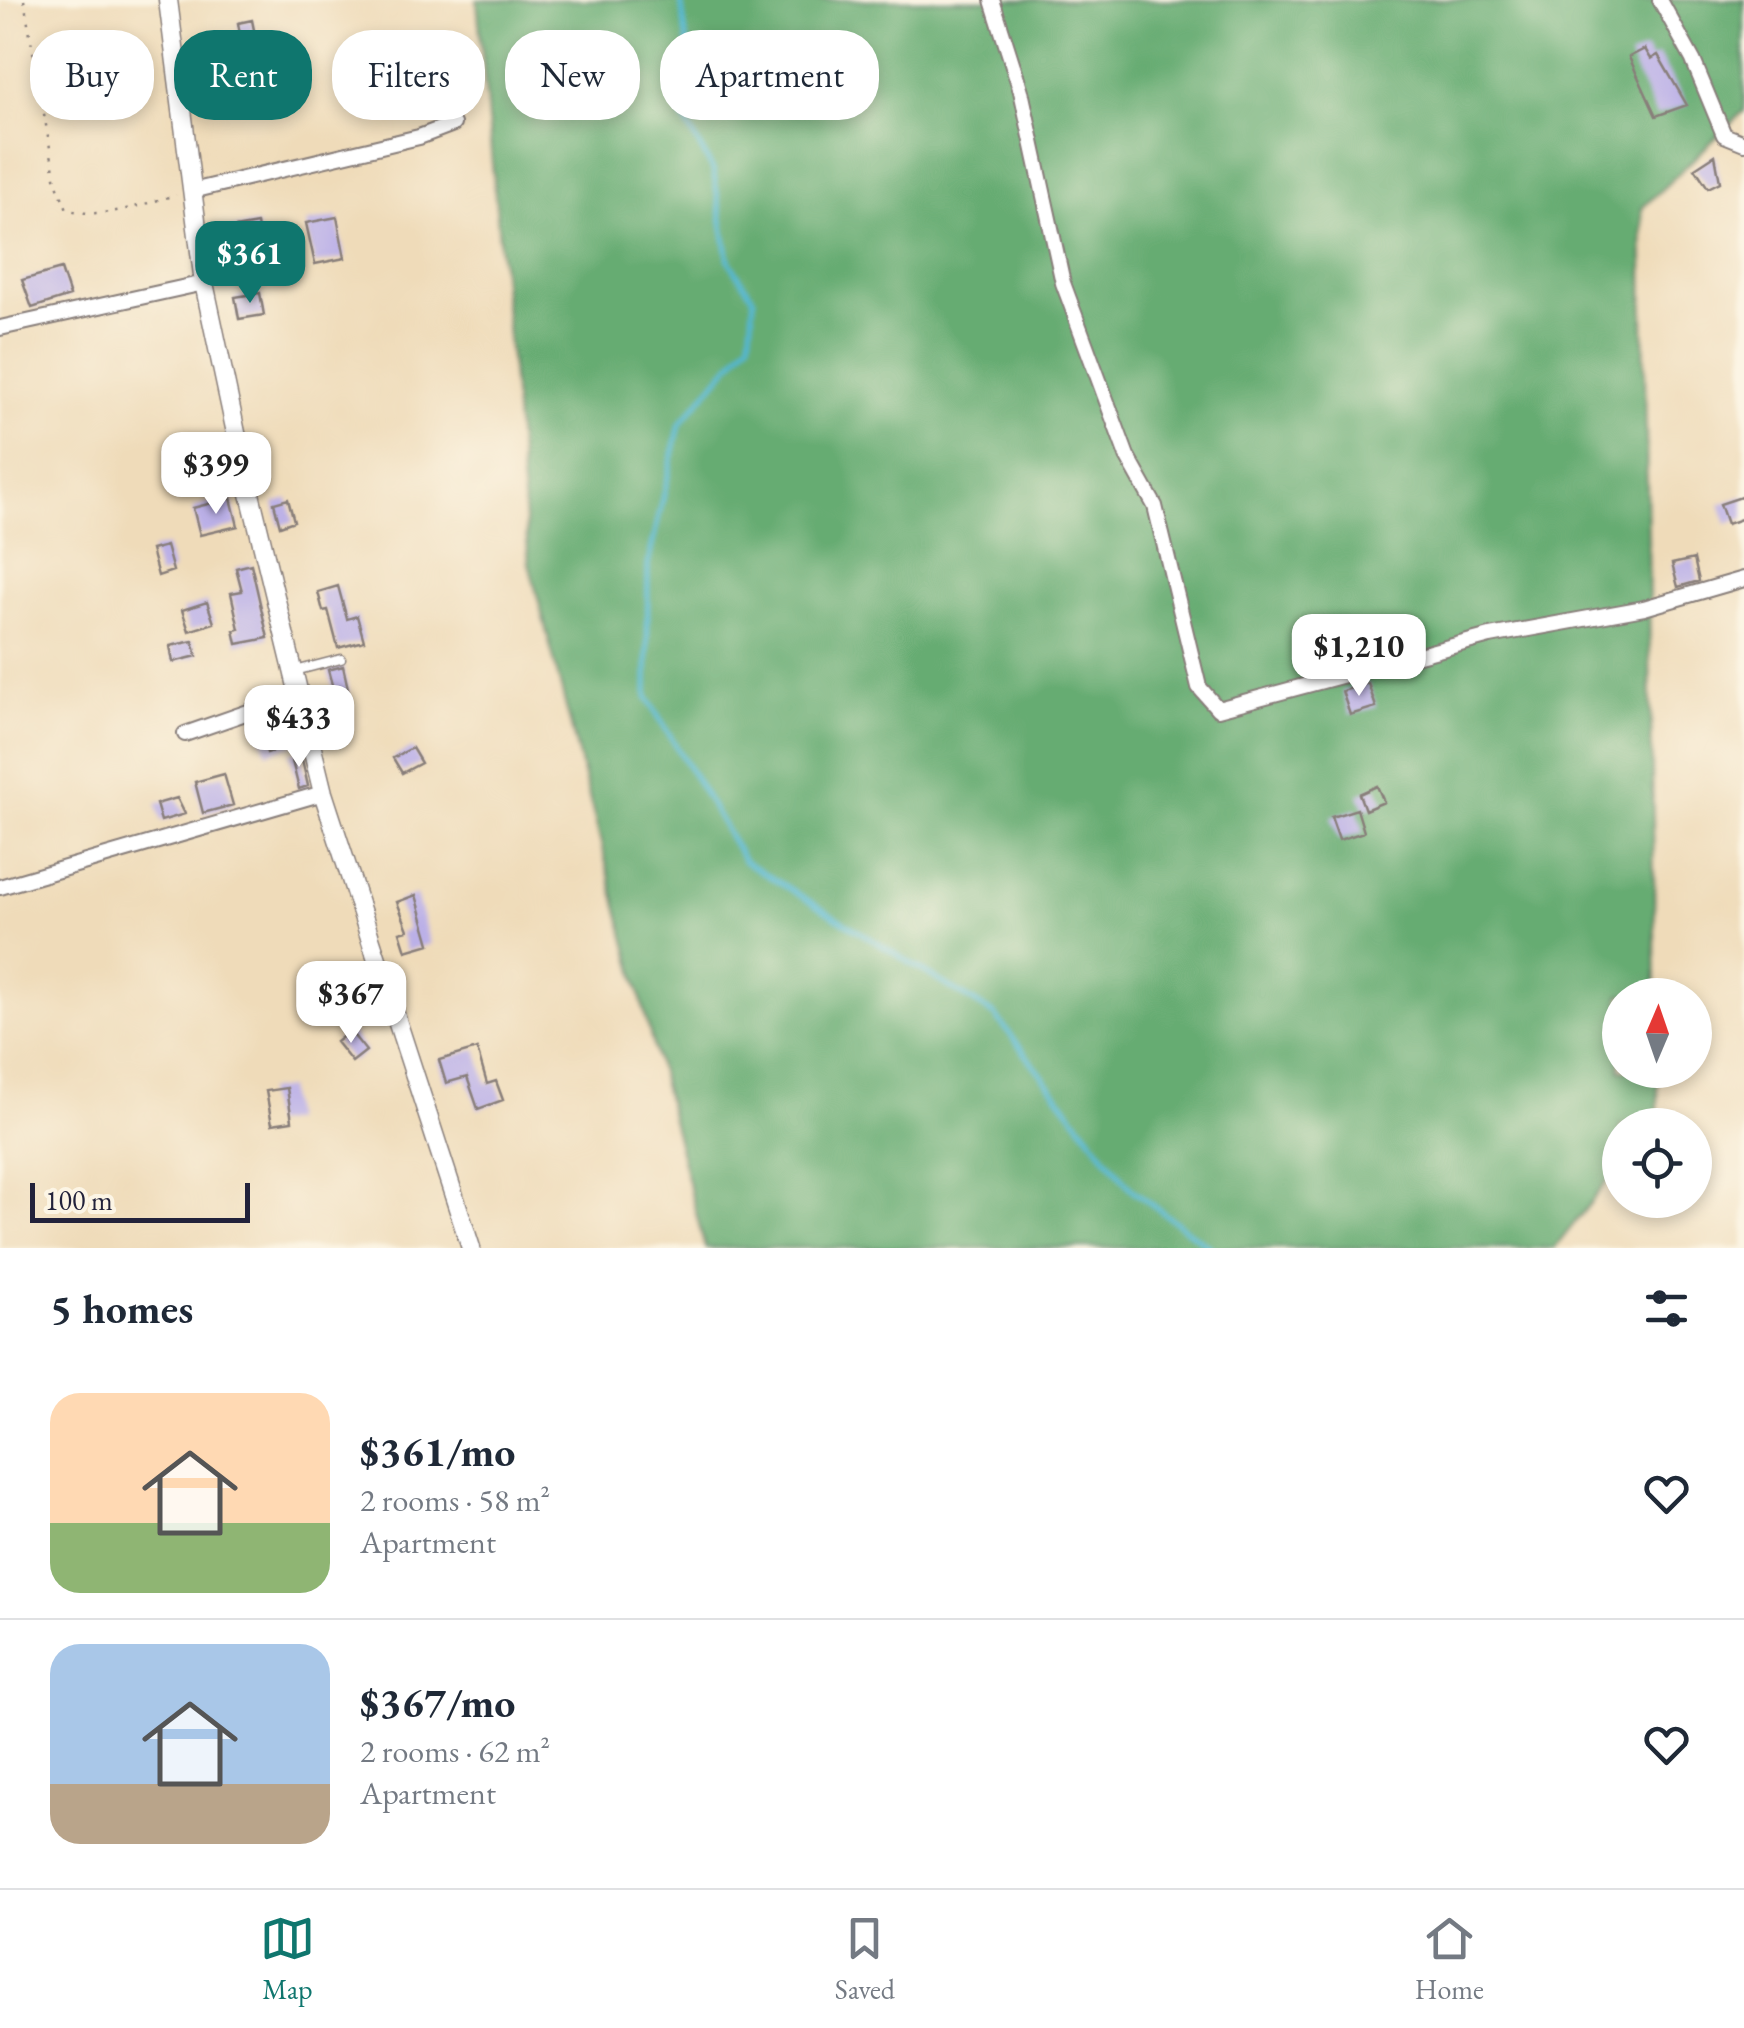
<!DOCTYPE html>
<html lang="en">
<head>
<meta charset="utf-8">
<style>
	body { margin:0; font-family:"EB Garamond",serif; background:#f2f2f3; color:#1f2937; height:100vh; display:flex; flex-direction:column; font-size:38px; white-space:nowrap }
	* { box-sizing:border-box; margin:0 }
	p { font-size:32px; color:#747a83 }
	.icon { flex:none; width:55px; height:55px; fill:none; stroke:currentColor; stroke-width:2; stroke-linecap:round; stroke-linejoin:round }
	.map { position:relative; height:1248px; overflow:hidden }
	.details { display:flex; flex-direction:column; background:#fff; flex:1 }
	.details>* { flex:none }
	.hud { position:absolute; left:30px; top:30px; width:1000px; height:90px; display:flex; gap:20px }
	.needle { width:65px; rotate:2deg }
	.tools { position:absolute; left:1602px; top:978px; display:grid; gap:20px }
	.tools a { display:grid; place-items:center; width:110px; height:110px; border-radius:50%; background:#fff; box-shadow:0 5px 15px #0003; font-size:50px }
	.scale { position:absolute; left:30px; bottom:25px; width:220px; box-sizing:border-box; padding-left:10px; border:5px solid #22223b; border-top:0; font-size:28px; line-height:35px; white-space:nowrap; color:#22223b; -webkit-text-stroke:8px #fcf5e5; paint-order:stroke }
	.price { position:absolute; translate:-50% -85px; padding:0 22px; border-radius:20px; background:#fff; color:#222; font-size:32px; line-height:65px; filter:drop-shadow(0 2px 5px #0008) }
	.price::after { content:''; position:absolute; left:50%; top:60px; width:30px; height:22px; margin-left:-15px; background:inherit; clip-path:polygon(0 0,100% 0,50% 100%) }
	.price.selected { background:#0f766e; color:#fff }
	ul { padding:0; list-style:none }
	li { display:flex; align-items:center; gap:30px; height:250px; padding:0 50px }
	li+li { border-top:2px solid #e0e1e3 }
	li span { display:grid; place-items:center; flex:none; width:280px; height:200px; border-radius:30px; color:#555 }
	li>.icon { margin-inline-start:auto }
	span .icon { width:120px; height:120px; fill:#fffc; stroke-width:1 }
	li b { font-size:42px }
	h2 { display:flex; justify-content:space-between; align-items:center; height:120px; padding:0 50px; font-size:42px }
	.pill { padding:0 35px; border-radius:40px; background:#fff; box-shadow:0 5px 15px #0003; font-size:35px; line-height:90px }
	.pill.selected { background:#0f766e; color:#fff }
	.menu { display:flex; justify-content:space-around; align-items:center; height:140px; border-top:2px solid #e0e1e3; background:#fff; font-size:28px; color:#747a83 }
	.menu a { display:grid; justify-items:center; gap:5px }
	.menu .selected { color:#0f766e }
	.map>svg:first-child { display:block }
	.forest { fill:#66ac72; stroke:#446756; stroke-width:2.5 }
	.lines { fill:none; stroke-linecap:round; stroke-linejoin:round }
	.stream { stroke:#53b7d2; stroke-width:5 }
	.building { fill:#bbb0e7 }
	.service-casing { stroke:#887e7a; stroke-width:11 }
	.minor-casing { stroke:#887e7a; stroke-width:18 }
	.tertiary-casing { stroke:#887e7a; stroke-width:21 }
	.path { stroke:#887e7a; stroke-width:2.5; stroke-dasharray:2.5 8; stroke-linecap:butt }
	.service { stroke:#fff; stroke-width:8 }
	.minor { stroke:#fff; stroke-width:14 }
	.tertiary { stroke:#fff; stroke-width:18 }
</style>
</head>
<body>
<div class="map">
<svg width="1744" height="1248" viewBox="0 0 1744 1248">
	<rect width="100%" height="100%" fill="#fcf5e5"/>
	<filter id="ink" filterUnits="userSpaceOnUse"><feTurbulence type="fractalNoise" baseFrequency=".01" numOctaves="2"/><feDisplacementMap in="SourceGraphic" scale="20" xChannelSelector="R" yChannelSelector="G"/><feConvolveMatrix kernelMatrix="1 2 1 2 8 2 1 2 1" color-interpolation-filters="sRGB"/></filter>
	<filter id="wash" filterUnits="userSpaceOnUse"><feTurbulence type="fractalNoise" baseFrequency=".0048" numOctaves="4" result="noise"/><feDisplacementMap in="SourceGraphic" scale="40" xChannelSelector="R" yChannelSelector="G"/><feGaussianBlur stdDeviation="2.25" result="paint"/><feColorMatrix in="noise" values="0 0 0 0 0 0 0 0 0 0 0 0 0 0 0 0 0 1.4 0 .05"/><feComposite in="paint" operator="in"/></filter>
	<g filter="url(#wash)">
		<rect width="100%" height="100%" fill="#efdbb9"/>
		<path class="forest" d="M477 0H1744V111L1642 208 1656 995H1620V1070H1658V1117L1652 1125H1620V1165L1555 1248H705L529 563Z"/>
		<g class="lines">
			<path class="stream" d="M681 0 689 59 683 117 713 170 729 261 754 299 750 341 680 424 648 564 647 697 744 861 995 1015 1131 1189 1211 1248"/>
		</g>
		<g id="blocks">
			<path class="building" d="M252 20 256 40 263 39 271 75 248 80 238 23Z
				M1645 49 1651 59 1658 55 1687 105 1656 116 1629 57Z
				M1715 155 1720 182 1708 188 1695 168Z
				M337 217 345 258 315 264 306 223Z
				M257 224 264 261 236 267 229 229Z
				M61 269 70 296 32 308 22 280Z
				M260 293 264 315 239 319 235 297Z
				M1744 496V518L1727 524 1720 504Z
				M231 498 238 526 200 535 193 508Z
				M288 499 294 521 280 526 274 503Z
				M166 546 173 571 158 576 151 550Z
				M1694 559 1699 581 1678 587 1672 564Z
				M251 564 268 638 237 644 234 630 239 629 231 593 242 591 236 568Z
				M338 586 347 619 357 616 364 641 338 648 328 610 323 611 318 592Z
				M207 602 214 623 189 631 182 610Z
				M193 641 197 656 173 662 170 646Z
				M343 666 349 693 335 696 328 670Z
				M1368 683 1376 707 1350 715 1342 691Z
				M286 722 293 745 267 753 260 730Z
				M412 748 421 763 402 773 393 758Z
				M300 751 308 786 299 789 290 753Z
				M224 774 233 805 203 813 195 782Z
				M1377 786 1384 802 1365 810 1359 794Z
				M177 798 185 814 161 821 156 804Z
				M1357 809 1364 832 1339 840 1331 817Z
				M416 895 430 944 406 951 400 932 408 930 397 902Z
				M350 1031 366 1051 352 1062 336 1042Z
				M477 1049 487 1084 496 1081 503 1100 478 1109 467 1077 446 1083 439 1060Z
				M287 1088 292 1121 272 1124 266 1091Z"/>
		</g>
	</g>
	<g filter="url(#ink)">
		<use href="#blocks" fill-opacity="0" stroke="#887e7a" stroke-width="2.5"/>
		<g class="lines">
			<defs>
				<path id="service" d="M295 671 341 659"/>
				<path id="minor" d="M992 0 1021 91 1063 283 1127 456 1155 506 1199 687 1218 709 1490 636 1644 608 1744 579
					M1660 0 1693 60 1724 135 1744 143
					M192 191 419 137 453 124
					M0 328 204 283
					M185 734 300 694
					M0 887 323 793"/>
				<path id="tertiary" d="M168 0 204 283 242 461 323 793 471 1248"/>
			</defs>
			<use href="#service" class="service-casing"/>
			<use href="#minor" class="minor-casing"/>
			<use href="#tertiary" class="tertiary-casing"/>
			<path class="path" d="M24 0 56 182 67 209C102 221 142 204 176 195"/>
			<use href="#service" class="service"/>
			<use href="#minor" class="minor"/>
			<use href="#tertiary" class="tertiary"/>
		</g>
	</g>
</svg>
<div class="tools">
<a><svg class="needle" viewBox="-14 -14 28 28"><path d="M0-13l5 13h-10z" fill="#e53935"/><path d="M0 13l5-13h-10z" fill="#747a83"/></svg></a>
<a><svg class="icon" aria-label="locate" viewBox="0 0 24 24"><circle cx="12" cy="12" r="6"/><path d="M12 2v4M12 18v4M2 12h4M18 12h4"/></svg></a>
</div>
<div class="scale">100 m</div>
<b class="price selected" style="left:250px;top:306px">$361</b>
<b class="price" style="left:216px;top:517px">$399</b>
<b class="price" style="left:1359px;top:699px">$1,210</b>
<b class="price" style="left:299px;top:770px">$433</b>
<b class="price" style="left:351px;top:1046px">$367</b>
<div class="hud">
<a class="pill">Buy</a>
<a class="pill selected">Rent</a>
<a class="pill">Filters</a>
<a class="pill">New</a>
<a class="pill">Apartment</a>
</div>
</div>
<section class="details">
<h2>5 homes<svg class="icon" aria-label="filters" viewBox="0 0 24 24"><path d="M4 7h16M4 17h16"/><circle cx="9" cy="7" r="2"/><circle cx="15" cy="17" r="2"/></svg></h2>
<ul>
<li><span style="background:linear-gradient(#ffd9b3 65%,#8fb573 0)"><svg class="icon" aria-label="home" viewBox="0 0 24 24"><path d="M3 11l9-7 9 7M6 9v11h12V9"/></svg></span><div><b>$361/mo</b><p>2 rooms · 58 m²</p><p>Apartment</p></div><svg class="icon" aria-label="heart" viewBox="0 0 24 24"><path d="M12 20l-8-8c-3-5 5-10 8-4 3-6 11-1 8 4z"/></svg></li>
<li><span style="background:linear-gradient(#a9c7e8 70%,#b9a48a 0)"><svg class="icon" aria-label="home" viewBox="0 0 24 24"><path d="M3 11l9-7 9 7M6 9v11h12V9"/></svg></span><div><b>$367/mo</b><p>2 rooms · 62 m²</p><p>Apartment</p></div><svg class="icon" aria-label="heart" viewBox="0 0 24 24"><path d="M12 20l-8-8c-3-5 5-10 8-4 3-6 11-1 8 4z"/></svg></li>
</ul>
</section>
<nav class="menu">
<a class="selected"><svg class="icon" aria-label="map" viewBox="0 0 24 24"><path d="M3 6l6-2 6 2 6-2v14l-6 2-6-2-6 2zM9 4v14M15 6v14"/></svg>Map</a>
<a><svg class="icon" aria-label="saved" viewBox="0 0 24 24"><path d="M7 4h10v16l-5-4-5 4z"/></svg>Saved</a>
<a><svg class="icon" aria-label="home" viewBox="0 0 24 24"><path d="M3 11l9-7 9 7M6 9v11h12V9"/></svg>Home</a>
</nav>
</body>
</html>
